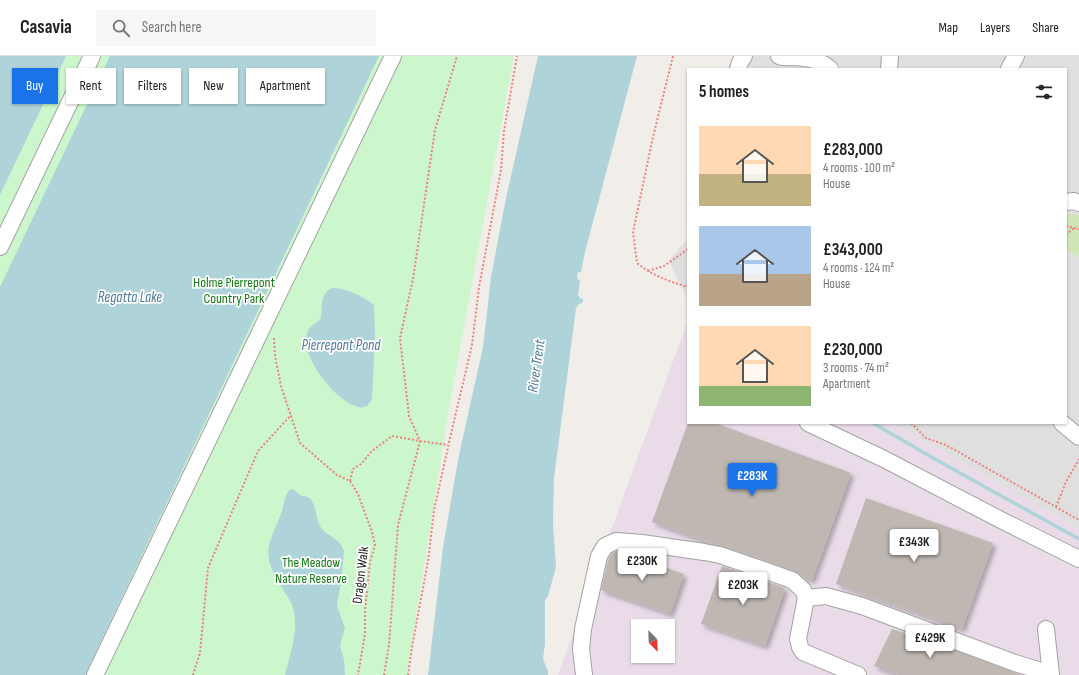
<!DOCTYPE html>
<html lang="en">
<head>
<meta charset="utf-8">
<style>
	body { margin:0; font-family:"Sofia Sans Condensed",sans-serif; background:#f6f6f6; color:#222; height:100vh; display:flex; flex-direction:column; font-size:15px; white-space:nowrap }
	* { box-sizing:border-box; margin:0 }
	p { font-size:13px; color:#767676 }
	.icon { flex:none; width:22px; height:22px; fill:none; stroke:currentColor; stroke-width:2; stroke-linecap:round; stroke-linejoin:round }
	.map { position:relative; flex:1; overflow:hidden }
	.drawer { position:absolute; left:687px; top:12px; width:380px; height:356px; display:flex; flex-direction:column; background:#fff; border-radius:0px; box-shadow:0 1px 3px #0004 }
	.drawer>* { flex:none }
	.top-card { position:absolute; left:12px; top:12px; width:380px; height:36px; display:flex; gap:8px }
	.needle { width:26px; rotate:157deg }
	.controls { position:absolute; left:631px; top:563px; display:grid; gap:8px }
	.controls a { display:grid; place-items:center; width:44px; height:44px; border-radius:0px; background:#fff; box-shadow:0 1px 3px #0004; font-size:20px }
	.price { position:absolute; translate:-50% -34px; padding:0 9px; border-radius:4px; background:#fff; color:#222; font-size:13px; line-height:26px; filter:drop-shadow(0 1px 2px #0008) }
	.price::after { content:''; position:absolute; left:50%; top:24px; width:12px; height:9px; margin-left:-6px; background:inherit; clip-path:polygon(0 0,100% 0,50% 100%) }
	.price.on { background:#1a73e8; color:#fff }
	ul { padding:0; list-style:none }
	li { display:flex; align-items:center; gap:12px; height:100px; padding:0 12px }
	li span { display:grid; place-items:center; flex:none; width:112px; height:80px; border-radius:0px; color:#555 }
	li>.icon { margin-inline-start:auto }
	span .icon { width:48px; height:48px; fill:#fffc; stroke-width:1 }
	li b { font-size:17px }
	h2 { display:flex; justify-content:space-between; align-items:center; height:48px; padding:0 12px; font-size:17px }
	.pill { padding:0 14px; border-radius:0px; background:#fff; box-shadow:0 1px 3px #0004; font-size:14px; line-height:36px }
	.pill.on { background:#1a73e8; color:#fff }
	header { display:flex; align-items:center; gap:24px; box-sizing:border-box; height:56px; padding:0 20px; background:#fff; border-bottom:1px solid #e0e0e0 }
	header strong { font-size:19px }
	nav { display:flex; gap:22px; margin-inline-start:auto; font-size:14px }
	.search { width:280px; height:36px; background:#f6f6f6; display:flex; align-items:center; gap:10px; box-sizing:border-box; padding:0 14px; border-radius:0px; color:#767676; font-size:15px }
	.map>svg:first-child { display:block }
	.residential { fill:#e0dfdf }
	.industrial { fill:#e9dce8; fill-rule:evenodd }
	.grass { fill:#d1e6b5 }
	.park { fill:#ccf6cc }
	.water { fill:#aed4da }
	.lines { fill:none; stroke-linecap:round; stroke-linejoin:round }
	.stream { stroke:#aed4da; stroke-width:3.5 }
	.building { fill:#beb7b2; filter:url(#shadow) }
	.minor-casing { stroke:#a3a3a3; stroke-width:18 }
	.path { stroke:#ee807d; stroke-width:2; stroke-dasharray:2 2; stroke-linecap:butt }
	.minor { stroke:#fff; stroke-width:16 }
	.labels { text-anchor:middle; stroke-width:3.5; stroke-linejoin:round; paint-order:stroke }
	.park-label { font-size:14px; fill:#167917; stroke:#fff }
	.street-label { font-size:14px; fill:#222; stroke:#fff }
	.water-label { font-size:15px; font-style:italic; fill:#4e7a9b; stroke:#fff }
</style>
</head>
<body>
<header>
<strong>Casavia</strong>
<div class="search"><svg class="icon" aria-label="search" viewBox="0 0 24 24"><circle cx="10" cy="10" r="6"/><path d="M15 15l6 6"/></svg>Search here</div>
<nav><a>Map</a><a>Layers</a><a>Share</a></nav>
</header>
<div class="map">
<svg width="1079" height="619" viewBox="0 0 1079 619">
	<defs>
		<filter id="shadow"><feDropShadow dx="3.5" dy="3.5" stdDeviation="2" flood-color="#0004"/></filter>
	</defs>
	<rect width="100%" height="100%" fill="#f1eee9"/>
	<path class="residential" d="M733 0H1079V473L892 367H1066V13H728Z
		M688 181V245L669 205Z"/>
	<path class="industrial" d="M688 264V367H892L1079 473V619H558ZM638 570H668V600H638Z"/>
	<path class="grass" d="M1066 158 1079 159V201L1066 193Z"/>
	<path class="park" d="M0 0H514L449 352 407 619H0Z"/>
	<path class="water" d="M0 0H66L0 139Z
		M110 0H379L85 619H0V231Z
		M538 0H637L585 196 581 216H578L577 223 580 224 578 239 580 242 583 243V246L578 249 576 252 554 422 553 467 556 511 548 540 545 544V588L543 603 548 615V619H428L443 491 459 399 483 291 491 221 506 142Z
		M332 232C346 232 363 240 374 249L375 279 372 343 367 350C364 351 361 352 358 351 336 346 299 300 307 277 310 269 316 268 321 262 323 251 319 238 332 232Z
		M291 433C296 434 298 438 302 440 304 440 306 440 308 441 316 445 316 463 320 470 326 481 339 480 344 495L341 528 337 547 338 553 345 572 341 585 340 591 344 603 345 619H285C290 598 298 578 294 556 293 547 286 539 282 532 261 498 267 492 281 458 284 450 284 438 291 433Z"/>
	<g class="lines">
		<path class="stream" d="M873 367 933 402 1079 483"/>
	</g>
	<path class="building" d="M688 367H715L851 417 812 524 803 521 795 515 723 490 710 487 652 466Z
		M866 442 993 487 962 573 836 528Z
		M617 495 684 518 670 558 601 534 608 504 612 497Z
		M722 510 785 532 765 590 701 568Z
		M892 573 941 589 1021 619H899L874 610Z"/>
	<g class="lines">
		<defs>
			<path id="minor" d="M779 0 782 1C798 1 817 1 830 13
				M738 13 740 6 744 0
				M889 13 890 0
				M1009 13 1016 0
				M1066 146 1074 145 1079 147
				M0 191 92 0
				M808 367 884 403 999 463 1079 503
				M1062 367 1079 381
				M806 542 826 540 862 550 1015 607 1051 618
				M1046 573 1051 619
				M95 619 393 0
				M584 619 581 593 583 573 599 500 605 490 616 485 642 487 704 496 720 499 792 524 803 534 806 542 798 583 800 591 803 596 858 619"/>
		</defs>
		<use href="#minor" class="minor-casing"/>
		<path class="path" d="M673 0 653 81 633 176 637 207C653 220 668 225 688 231
			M1066 170 1079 173
			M1066 179 1074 172
			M648 215 664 210 688 193
			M274 282 275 300 281 330 300 387 337 419 350 425 358 438 372 476 375 489 370 506 365 555V578L358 619
			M911 367 926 382 946 389 1079 464
			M350 425 353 413 361 408 372 395 392 380 420 385 448 389
			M1056 451 1066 426 1079 403
			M193 619 200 597 208 512 258 395 291 359
			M384 619 389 589 398 469 420 385 409 360 400 282 413 223 435 74 457 0
			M408 619 412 591 428 505 434 454 450 382 472 289 479 231 501 114 504 75 517 0"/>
		<use href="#minor" class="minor"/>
	</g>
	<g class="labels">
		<g class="park-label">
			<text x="234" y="231">Holme Pierrepont<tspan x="234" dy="16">Country Park</tspan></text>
			<text x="311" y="511">The Meadow<tspan x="311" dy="16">Nature Reserve</tspan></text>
		</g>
		<g class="street-label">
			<text transform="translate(360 519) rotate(-83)" y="5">Dragon Walk</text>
		</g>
		<g class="water-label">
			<text x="130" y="246">Regatta Lake</text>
			<text x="341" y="294">Pierrepont Pond</text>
			<text transform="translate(536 310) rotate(-82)" y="5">River Trent</text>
		</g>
	</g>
</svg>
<div class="controls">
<a><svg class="needle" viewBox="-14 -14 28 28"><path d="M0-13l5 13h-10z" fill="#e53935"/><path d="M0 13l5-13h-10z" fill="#767676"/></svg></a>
</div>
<b class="price on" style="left:752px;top:441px">£283K</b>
<b class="price" style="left:914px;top:507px">£343K</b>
<b class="price" style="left:642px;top:526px">£230K</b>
<b class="price" style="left:743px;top:550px">£203K</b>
<b class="price" style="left:930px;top:603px">£429K</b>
<div class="top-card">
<a class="pill on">Buy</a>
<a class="pill">Rent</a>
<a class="pill">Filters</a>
<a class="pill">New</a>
<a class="pill">Apartment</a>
</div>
<section class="drawer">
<h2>5 homes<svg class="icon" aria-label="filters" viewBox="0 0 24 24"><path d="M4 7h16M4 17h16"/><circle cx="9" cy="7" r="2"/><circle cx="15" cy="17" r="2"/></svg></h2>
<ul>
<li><span style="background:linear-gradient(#ffd9b3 60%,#c2b280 0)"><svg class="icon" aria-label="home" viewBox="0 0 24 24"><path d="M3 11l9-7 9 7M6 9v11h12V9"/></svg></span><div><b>£283,000</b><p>4 rooms · 100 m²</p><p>House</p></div></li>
<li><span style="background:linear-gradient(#a9c7e8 60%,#b9a48a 0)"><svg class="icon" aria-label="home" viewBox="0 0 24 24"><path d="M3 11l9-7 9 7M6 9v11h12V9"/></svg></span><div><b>£343,000</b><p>4 rooms · 124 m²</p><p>House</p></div></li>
<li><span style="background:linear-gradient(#ffd9b3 75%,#8fb573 0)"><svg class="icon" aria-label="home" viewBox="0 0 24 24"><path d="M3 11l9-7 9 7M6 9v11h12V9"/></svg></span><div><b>£230,000</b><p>3 rooms · 74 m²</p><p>Apartment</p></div></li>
</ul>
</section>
</div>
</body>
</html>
